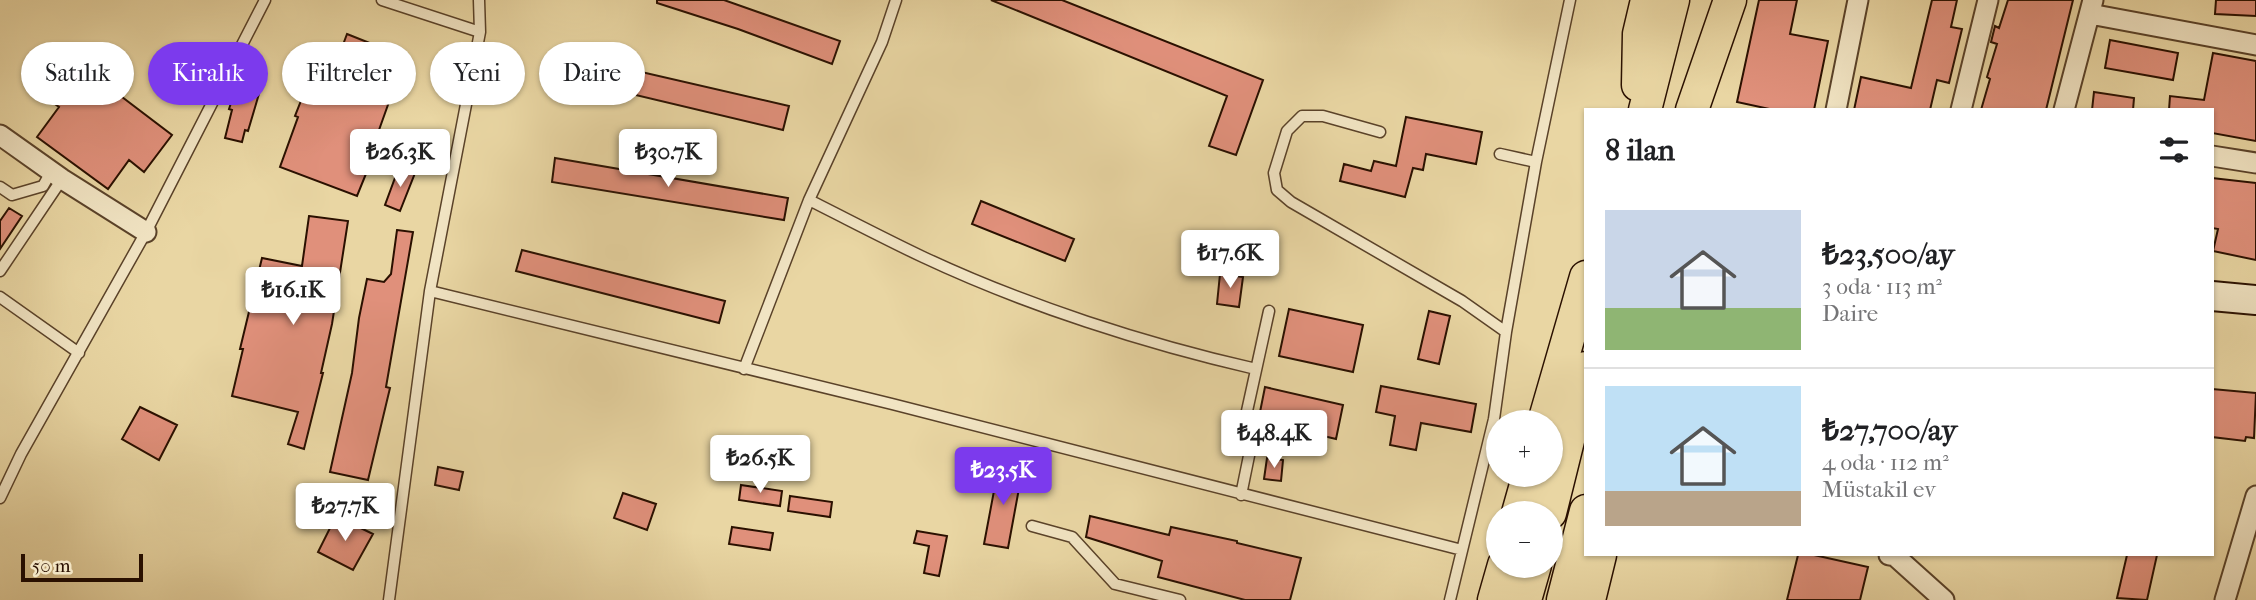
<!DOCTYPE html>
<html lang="tr">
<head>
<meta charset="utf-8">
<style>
	body { margin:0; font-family:"IM FELL French Canon",serif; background:#f6f6f6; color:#202124; height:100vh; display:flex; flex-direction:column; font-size:26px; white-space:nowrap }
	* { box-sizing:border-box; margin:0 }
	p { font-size:23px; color:#757577 }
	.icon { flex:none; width:38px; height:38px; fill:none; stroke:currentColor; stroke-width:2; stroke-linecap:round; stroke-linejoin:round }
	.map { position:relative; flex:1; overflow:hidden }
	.panel { position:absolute; left:1584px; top:108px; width:630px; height:448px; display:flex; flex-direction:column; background:#fff; border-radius:0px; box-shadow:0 2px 5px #0004 }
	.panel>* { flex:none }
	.banner { position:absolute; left:21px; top:42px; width:665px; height:63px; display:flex; gap:14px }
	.fabs { position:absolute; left:1486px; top:410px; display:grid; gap:14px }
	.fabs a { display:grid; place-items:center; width:77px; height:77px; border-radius:50%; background:#fff; box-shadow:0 2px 5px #0004; font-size:35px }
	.scale { position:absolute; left:21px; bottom:18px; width:122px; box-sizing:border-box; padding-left:7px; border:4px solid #2a1000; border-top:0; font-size:19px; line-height:24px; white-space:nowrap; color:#2a1000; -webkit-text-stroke:5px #f1e4c3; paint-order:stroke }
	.price { position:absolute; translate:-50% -60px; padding:0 16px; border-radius:7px; background:#fff; color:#222; font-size:23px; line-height:46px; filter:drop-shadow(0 2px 4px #0008) }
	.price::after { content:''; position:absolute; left:50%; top:42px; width:21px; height:16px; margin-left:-10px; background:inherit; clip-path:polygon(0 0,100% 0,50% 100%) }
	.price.current { background:#7c3aed; color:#fff }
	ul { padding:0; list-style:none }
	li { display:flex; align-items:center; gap:21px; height:175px; padding:0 21px }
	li+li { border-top:2px solid #e0e0e0 }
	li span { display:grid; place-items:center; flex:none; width:196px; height:140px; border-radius:0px; color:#555 }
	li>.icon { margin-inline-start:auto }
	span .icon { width:84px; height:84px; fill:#fffc; stroke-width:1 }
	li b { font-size:30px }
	h2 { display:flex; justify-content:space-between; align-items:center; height:84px; padding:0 21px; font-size:30px }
	.chip { padding:0 24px; border-radius:32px; background:#fff; box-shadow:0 2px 5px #0004; font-size:24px; line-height:63px }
	.chip.current { background:#7c3aed; color:#fff }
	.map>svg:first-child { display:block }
	.building { fill:#e0907b; stroke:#2a1000; stroke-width:2 }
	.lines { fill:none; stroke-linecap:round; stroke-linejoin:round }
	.service-casing { stroke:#5a4229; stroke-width:13 }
	.minor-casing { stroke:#5a4229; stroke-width:23 }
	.secondary-casing { stroke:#2a1000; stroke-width:32 }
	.primary-casing { stroke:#2a1000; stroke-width:35 }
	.service { stroke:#f1e4c3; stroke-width:10 }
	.minor { stroke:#f1e4c3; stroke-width:19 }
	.secondary { stroke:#f1e4c3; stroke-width:28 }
	.primary { stroke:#e9d6a3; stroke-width:32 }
</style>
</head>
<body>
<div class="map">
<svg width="2256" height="600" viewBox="0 0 2256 600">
	<rect width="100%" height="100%" fill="#e9d6a3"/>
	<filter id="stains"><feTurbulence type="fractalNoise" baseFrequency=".00286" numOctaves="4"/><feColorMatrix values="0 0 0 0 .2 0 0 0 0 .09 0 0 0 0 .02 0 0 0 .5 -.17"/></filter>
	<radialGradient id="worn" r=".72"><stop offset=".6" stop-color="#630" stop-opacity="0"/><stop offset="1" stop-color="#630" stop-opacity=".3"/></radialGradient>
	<path class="building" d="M657 0H724L840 41 832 64 738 29 657 3Z
		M991 0H1062L1263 80 1236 155 1209 146 1227 96Z
		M1759 0H1797L1790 34 1828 41 1814 110H1774L1737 102Z
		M1932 0H1957L1951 27 1962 29 1949 83 1937 80 1930 110H1854L1861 77 1911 88Z
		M2008 0H2073L2046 110H1981L1990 79 1987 77 1997 44 1991 42 1995 26 1999 28Z
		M2216 0H2256V16L2215 14Z
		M347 34 405 57 369 158 372 159 357 196 280 167 298 117 295 116 310 78 328 85Z
		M2110 40 2178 53 2173 80 2105 68Z
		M2213 53 2256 61V141L2212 133V110H2169L2170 96 2204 100Z
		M72 59 172 135 144 172 129 160 108 189 37 137 59 107 44 96Z
		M585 59 789 106 783 130 581 82Z
		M245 82 261 87 248 131 245 130 242 142 225 138 232 110 229 109 234 94 241 96Z
		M2094 92 2134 98 2133 110H2092Z
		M1406 117 1482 132 1476 164 1426 154 1423 170 1413 168 1405 197 1340 181 1344 164 1371 171 1374 161 1396 166Z
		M555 158 788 198 784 220 552 182Z
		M399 167 415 173 400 211 385 205Z
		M2212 178 2256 183V260L2213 251 2218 229 2212 228Z
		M981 201 1074 239 1065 261 972 224Z
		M9 208 22 216 0 249V221Z
		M309 216 348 221 332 324 321 373H323L304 449 288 444 298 412 232 396 243 349H240L262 258 302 266Z
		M397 230 413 232 386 387 390 388 368 480 330 472 352 373 359 318 367 279 384 282 391 274Z
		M522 250 725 301 719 323 516 271Z
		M1220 274 1243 277 1239 307 1217 304Z
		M1289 309 1363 325 1353 372 1279 356Z
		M1429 311 1450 316 1439 364 1418 359Z
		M1381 386 1476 404 1471 432 1421 423 1416 450 1390 445 1395 416 1376 412Z
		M1265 387 1343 405 1336 439 1311 433 1310 439 1257 427Z
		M2212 389 2256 393 2254 438 2246 437 2245 441 2212 437Z
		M140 407 177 425 159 460 122 439Z
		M1267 458 1283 460 1281 481 1264 479Z
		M1000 459 1015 462 1011 481 1020 483 1008 548 984 544Z
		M438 467 463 472 459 490 435 485Z
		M741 485 782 491 780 506 739 500Z
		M623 493 656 504 647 530 614 518Z
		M790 496 832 502 830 517 788 511Z
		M336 516 373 534 353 570 318 552Z
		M1090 516 1169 535 1171 527 1237 541V543L1301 558 1290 600H1245L1158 577 1162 561 1086 537Z
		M732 527 773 533 770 550 729 544Z
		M917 531 947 536 939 576 924 573 929 546 914 543Z
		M1798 555H1814L1868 567 1860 600H1787Z
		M2127 555H2157L2147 600 2117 598Z"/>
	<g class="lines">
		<defs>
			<path id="service" d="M382 0 480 32
				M1380 132 1323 116H1302L1287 131 1274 173 1277 190 1291 202 1462 301 1506 332
				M1500 154 1536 162
				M0 187 12 195 43 186 51 172
				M809 200C847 219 885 239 923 257 1025 305 1146 344 1256 369
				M0 271 62 179
				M430 291 892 404 1462 550
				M0 297 79 353
				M744 369 809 200 882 42 896 0
				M1241 495 1252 441 1247 411 1269 311
				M0 498 21 454 146 232 265 0
				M1032 526 1072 537 1115 584 1180 600
				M389 600 430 291 480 32 479 0
				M1450 600 1494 419 1506 332 1536 162 1570 0"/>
			<path id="minor" d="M2090 14 2256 45
				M1836 110 1858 0
				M1961 110 1988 0
				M2064 110 2093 0
				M0 135 62 179 146 232
				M2212 156 2256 163
				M1889 555 1895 556 1944 600
				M2225 600 2256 496"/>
			<path id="secondary" d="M2212 296 2256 300"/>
			<path id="primary" d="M1638 85 1639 34 1647 0
				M1645 110 1673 0
				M1692 110 1730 0
				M1544 422 1586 277
				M1518 513 1529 474
				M1550 513 1586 368
				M1494 600 1504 565
				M1525 600 1535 565
				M1563 600 1586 511
				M1589 600 1600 555"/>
		</defs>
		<use href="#service" class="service-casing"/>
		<use href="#minor" class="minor-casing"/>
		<use href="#secondary" class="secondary-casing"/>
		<use href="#primary" class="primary-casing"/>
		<use href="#service" class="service"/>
		<use href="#minor" class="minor"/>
		<use href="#secondary" class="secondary"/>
		<use href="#primary" class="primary"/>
	</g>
	<rect width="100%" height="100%" filter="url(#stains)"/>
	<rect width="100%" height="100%" fill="url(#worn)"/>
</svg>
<div class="fabs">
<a>+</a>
<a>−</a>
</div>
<div class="scale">50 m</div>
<b class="price" style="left:400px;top:189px">₺26.3K</b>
<b class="price" style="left:668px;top:189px">₺30.7K</b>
<b class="price" style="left:1230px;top:290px">₺17.6K</b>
<b class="price" style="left:293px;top:327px">₺16.1K</b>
<b class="price" style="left:1274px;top:470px">₺48.4K</b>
<b class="price" style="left:760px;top:495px">₺26.5K</b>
<b class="price current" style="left:1003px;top:507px">₺23.5K</b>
<b class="price" style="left:345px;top:543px">₺27.7K</b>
<div class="banner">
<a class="chip">Satılık</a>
<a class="chip current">Kiralık</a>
<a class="chip">Filtreler</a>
<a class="chip">Yeni</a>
<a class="chip">Daire</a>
</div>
<section class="panel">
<h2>8 ilan<svg class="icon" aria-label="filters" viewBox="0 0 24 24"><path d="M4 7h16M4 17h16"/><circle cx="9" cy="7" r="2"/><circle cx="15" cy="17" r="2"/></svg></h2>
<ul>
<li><span style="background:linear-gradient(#c9d6e8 70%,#8fb573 0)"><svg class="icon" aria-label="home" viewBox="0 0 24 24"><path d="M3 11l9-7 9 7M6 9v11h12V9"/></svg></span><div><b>₺23,500/ay</b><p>3 oda · 113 m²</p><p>Daire</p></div></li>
<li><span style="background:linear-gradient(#bfe0f5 75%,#b9a48a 0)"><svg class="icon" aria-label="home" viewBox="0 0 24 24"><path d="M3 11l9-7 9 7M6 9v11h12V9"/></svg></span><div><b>₺27,700/ay</b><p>4 oda · 112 m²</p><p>Müstakil ev</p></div></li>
</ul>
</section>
</div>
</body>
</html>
